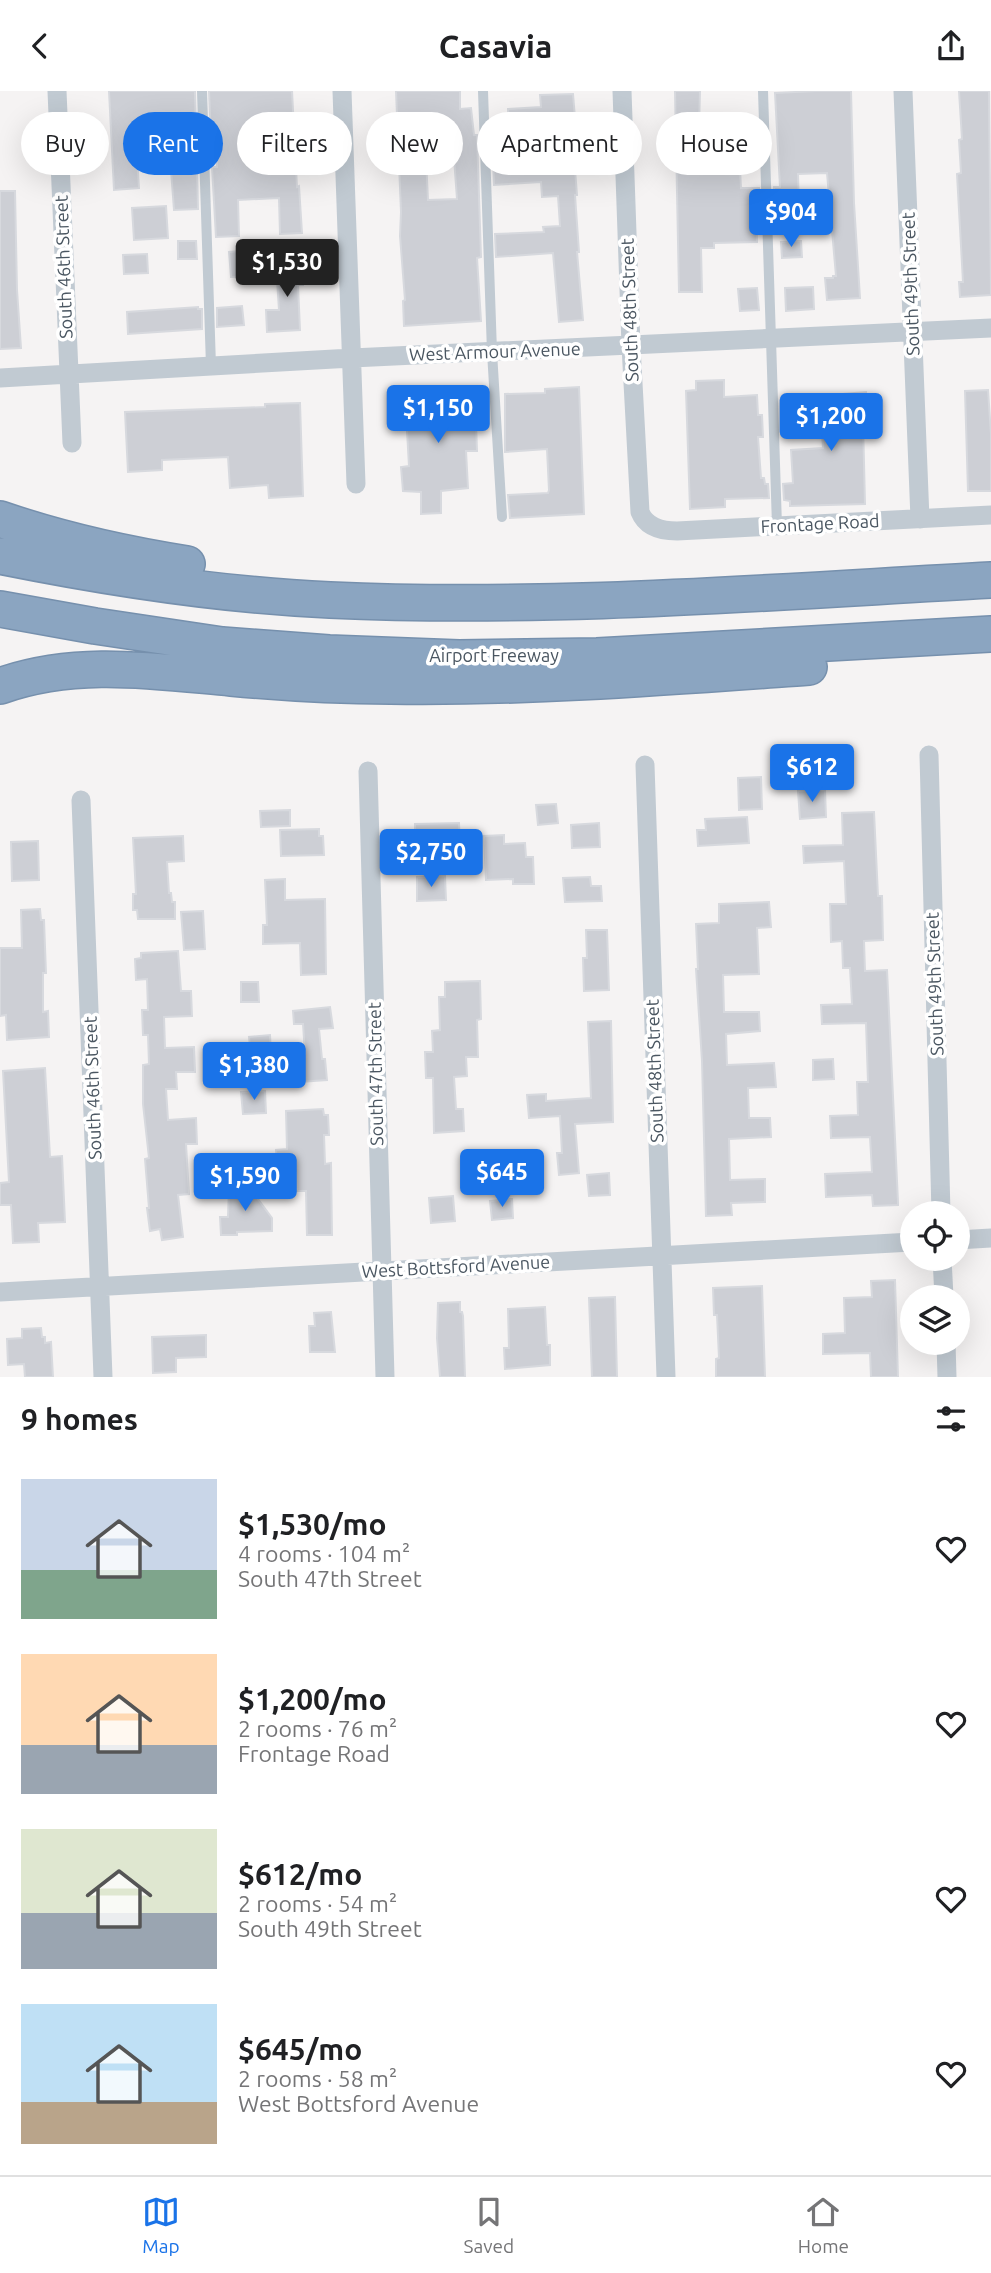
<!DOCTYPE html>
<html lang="en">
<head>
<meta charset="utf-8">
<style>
	body { margin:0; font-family:Ubuntu,sans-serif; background:#f2f2f2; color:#202124; height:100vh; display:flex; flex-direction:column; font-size:26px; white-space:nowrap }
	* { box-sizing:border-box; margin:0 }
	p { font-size:23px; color:#757577 }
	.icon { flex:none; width:38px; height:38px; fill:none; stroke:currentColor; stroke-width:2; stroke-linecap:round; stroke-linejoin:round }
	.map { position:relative; height:1286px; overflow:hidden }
	.panel { display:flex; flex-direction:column; background:#fff; flex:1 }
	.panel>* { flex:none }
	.guide { position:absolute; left:21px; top:21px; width:950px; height:63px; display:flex; gap:14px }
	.controls { position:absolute; left:900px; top:1110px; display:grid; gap:14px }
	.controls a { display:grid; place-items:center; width:70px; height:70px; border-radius:50%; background:#fff; box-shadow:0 7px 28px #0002; font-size:35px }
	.price { position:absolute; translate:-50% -60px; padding:0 16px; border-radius:7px; background:#1a73e8; color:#fff; font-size:23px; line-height:46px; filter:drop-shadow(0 2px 4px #0008) }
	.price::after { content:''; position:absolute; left:50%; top:42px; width:21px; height:16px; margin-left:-10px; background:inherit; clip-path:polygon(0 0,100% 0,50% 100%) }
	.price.on { background:#222; color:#fff }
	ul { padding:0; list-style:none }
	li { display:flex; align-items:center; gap:21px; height:175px; padding:0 21px }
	li span { display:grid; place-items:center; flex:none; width:196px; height:140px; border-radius:0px; color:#555 }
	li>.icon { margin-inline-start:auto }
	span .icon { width:84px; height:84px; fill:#fffc; stroke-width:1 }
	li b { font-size:30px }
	h2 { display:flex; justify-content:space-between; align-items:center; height:84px; padding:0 21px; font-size:30px }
	.pill { padding:0 24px; border-radius:32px; background:#fff; box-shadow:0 7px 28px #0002; font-size:24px; line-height:63px }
	.pill.on { background:#1a73e8; color:#fff }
	header { display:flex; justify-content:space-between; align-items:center; height:91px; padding:0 21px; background:#fff; font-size:32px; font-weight:600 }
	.tabs { display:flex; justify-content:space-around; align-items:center; height:98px; border-top:2px solid #e0e0e0; background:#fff; font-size:19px; color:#757577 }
	.tabs a { display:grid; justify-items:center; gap:4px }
	.tabs .on { color:#1a73e8 }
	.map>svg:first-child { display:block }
	.building { fill:#cdcfd5; stroke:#d7d9de; stroke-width:2; fill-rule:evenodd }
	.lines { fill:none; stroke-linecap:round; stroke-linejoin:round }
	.motorway-casing { stroke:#7690ad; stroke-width:38 }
	.service { stroke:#c1cad2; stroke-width:10 }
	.minor { stroke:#c1cad2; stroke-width:19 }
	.motorway { stroke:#8ba5c1; stroke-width:35 }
	.labels { text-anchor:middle; stroke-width:7; stroke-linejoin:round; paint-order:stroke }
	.street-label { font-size:18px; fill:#4a5661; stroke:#fff }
</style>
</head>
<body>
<header><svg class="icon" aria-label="back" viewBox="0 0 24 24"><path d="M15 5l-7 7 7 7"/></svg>Casavia<svg class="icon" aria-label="share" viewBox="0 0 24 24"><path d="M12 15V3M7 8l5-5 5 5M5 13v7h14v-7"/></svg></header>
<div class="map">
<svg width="991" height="1286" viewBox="0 0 991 1286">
	<rect width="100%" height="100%" fill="#f5f3f3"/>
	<path class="building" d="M109 0H195L196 47 136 48 139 97 114 99Z
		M209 0H292L297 96 299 95 302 142 280 143 279 107 238 109 239 145 216 146 212 76H217L216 46H211Z
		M396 0H460V18L471 17 474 44H477L481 166 477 167 481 230 404 235 403 210 405 209 400 145 401 121ZM454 67 457 108 428 109 426 68Z
		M675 0H700L699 36 722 35 723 41 738 40 741 97H759V119H756L757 151 714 152V157H701L702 201H679Z
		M816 0H851L854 112 860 207 827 209 825 187H833V185H836L827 82 798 83 799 118H774V96H780L775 2Z
		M959 0H989L991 204 960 206 959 191H963L957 83 961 82 959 49 962 48Z
		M573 3 575 27H571L577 104H575L579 161H577L583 229 559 231 553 162 496 166 495 143 544 141 543 136 560 135 558 105 542 106 541 91 494 94 492 43H509L508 18 541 16 540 4Z
		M197 77 198 118 174 119 171 79Z
		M0 100H15L17 199 21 257 0 258Z
		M166 115 168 147 134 149 132 117Z
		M178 150H196L197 168H178Z
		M801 150 802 166 782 167 781 151Z
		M252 159 254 185 231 186 229 161Z
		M147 163 148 182 124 183 123 164Z
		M302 172 303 194H298L300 239 267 241 266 219H279L276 173Z
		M813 196 814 218 786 220 785 197Z
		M757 197 759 219 740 220 738 198Z
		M242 215 244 234 217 236V217Z
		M198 216V218H202V238L128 243 127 221Z
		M724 289V306L757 304 758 324H762L763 346H758L761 387H764L765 393H768L769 407 725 408V416L690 418 686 300 696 299V290Z
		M579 296 584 423 510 427 508 404 548 402 549 399 547 358 505 361V303L545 302V298Z
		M988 299 991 343V400H968L965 300Z
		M866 301 868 331H863L865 413 790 415V410L784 409 783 393 793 392 791 359 823 357 821 328 796 329 795 307Z
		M446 303H475L477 360H466L468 397 441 400V422L421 423V401L403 400 401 376 409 375 405 304Z
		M300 312 303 405 269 407 268 394 230 397 228 366 162 369V379L128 381 125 321 265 316V313Z
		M761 686 762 718 739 719 738 687Z
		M825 699 826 726 800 728 798 700Z
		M556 713 558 732 538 734 536 714Z
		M290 719V735L261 736 260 720Z
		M874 721 878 805H882L883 849 864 850 865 880 887 879 898 1111V1114L873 1115 872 1104 826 1106 825 1083 872 1081 870 1046 831 1047 830 1025 858 1024 857 991H868L866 932 822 933 821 914 852 913 850 877H843L842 850 831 851 830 813H846L844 770 804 772 803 755 843 754 842 722Z
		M747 726 749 752 698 755 697 739H706L705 728Z
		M459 732 460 756 415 758V733Z
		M599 732 600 756 572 757 571 734Z
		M319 738V745H323L324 764 281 765 280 739Z
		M504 744V753L525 752 526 766H533L534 793H513V788L486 789 484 745Z
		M183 745 184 770 167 771 169 802H171L172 811H175V828H138L137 819H133V803H136L133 747Z
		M38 750 39 789 12 790 11 751Z
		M445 785 446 809 417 810V786Z
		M590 786 591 795H601L602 810 565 811 563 787Z
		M285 788V809L325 808 326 883 301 884 300 852 263 853V834H267L265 789Z
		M769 811 771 836 757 837 759 883 723 884 724 921H759L760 940 726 943 727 974 774 972 776 996 748 997 749 1027H770L771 1046 729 1048 730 1089 765 1088V1111L731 1112 732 1124 706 1125 702 970 696 878H698L696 833 719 832V813Z
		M40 818 41 829H44L45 856 46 882H43V921L48 920 49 946 7 949 6 924 0 925V857H22L21 819Z
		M203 820 205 858 184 859 181 821Z
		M586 839H607L609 899 584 900 583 867H587Z
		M178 860 181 900H191L192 925 164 926 165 957 194 956 195 981H176L177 998H166L168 1029 196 1027 197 1053H186L189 1103 178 1104 183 1146 162 1149 160 1138 150 1140 147 1117H149L145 1068 149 1067 143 1013V974L149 973 148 944H143L142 919H148L147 888 136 889 135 868 141 867V862Z
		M480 890 481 928 477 929 478 966H466L467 985 454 986 456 1018H463L464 1040 434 1042 433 987H426L425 961H433L432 940 440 939 439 906H445V891Z
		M241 891H258L259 911H241Z
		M330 916 333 937 319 938 322 968H325L327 989 285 992 284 964 305 963 303 933H294L293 920Z
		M611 930 613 1031 575 1033 579 1082 559 1084 557 1062H562L560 1025 529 1027 527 1004 546 1003V1010L591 1007 588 931Z
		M270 944 271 963 251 965 249 946Z
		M833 968 834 988 813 989V969Z
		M45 977 50 1066 62 1065 65 1131 38 1132 39 1151 13 1152 11 1114H0V1092L9 1091 3 980Z
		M265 1000 266 1022 243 1023 241 1001Z
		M323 1018 324 1024H328L329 1044H324L325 1073 331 1072 332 1144H307L306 1100H297L296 1082 278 1083 276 1059 287 1058 286 1020Z
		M609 1082 610 1104 589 1105 587 1084Z
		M229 1096H249L272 1127V1140L237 1141V1144H221L220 1126H228Z
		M453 1105 455 1130 431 1132 429 1107Z
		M512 1108 513 1127 492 1129 490 1110Z
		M895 1189 898 1286H871L870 1262 823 1263V1243L845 1242 844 1207 872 1206 871 1190Z
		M762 1195 765 1286H716V1268L719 1267 717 1224H714L713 1197Z
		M615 1206 617 1286H592L589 1207Z
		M460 1211V1221H462L463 1225 465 1286H440L437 1247 438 1212Z
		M545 1216 547 1254H550V1274L505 1278 504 1257H509L508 1218Z
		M331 1221 335 1261H310L309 1235H315L314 1222Z
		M41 1237 42 1246H45V1252L51 1251 53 1286H25L24 1273 8 1274 7 1248 22 1247V1238Z
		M206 1244V1266L176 1267V1281L153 1282 152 1246Z"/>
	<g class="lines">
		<defs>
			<path id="motorway" d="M0 428C61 449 124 463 187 473
				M0 465C109 487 219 504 330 509 550 519 771 501 991 489
				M0 518 95 535 222 554 329 562 459 567 597 565 991 543
				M0 595C76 568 153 580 231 587 284 592 337 595 390 595 530 597 669 586 809 576"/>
		</defs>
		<use href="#motorway" class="motorway-casing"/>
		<path class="service" d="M202 0 211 275
			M483 0 492 261 502 426
			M763 0 777 435"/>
		<path class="minor" d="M57 0 72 352
			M342 0 356 393
			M622 0 631 255 640 421C646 436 662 440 677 440L991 424
			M903 0 920 428
			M0 287 352 267 991 237
			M929 664 941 1122
			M645 674 666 1286
			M368 680 385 1286
			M81 709 103 1286
			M957 1149 991 1147
			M942 1167 944 1206
			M0 1201 912 1151
			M946 1251 947 1286"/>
		<use href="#motorway" class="motorway"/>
	</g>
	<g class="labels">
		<g class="street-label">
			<text transform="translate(64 176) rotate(-92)" y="6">South 46th Street</text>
			<text transform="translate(911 193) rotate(-92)" y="6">South 49th Street</text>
			<text transform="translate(630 219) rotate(-92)" y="6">South 48th Street</text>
			<text transform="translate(495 261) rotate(-2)" y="6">West Armour Avenue</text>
			<text transform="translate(820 433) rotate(-3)" y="6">Frontage Road</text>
			<text x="494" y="571">Airport Freeway</text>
			<text transform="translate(935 893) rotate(-92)" y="6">South 49th Street</text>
			<text transform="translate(655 980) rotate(-92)" y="6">South 48th Street</text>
			<text transform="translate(376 983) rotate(-91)" y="6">South 47th Street</text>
			<text transform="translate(93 997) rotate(-92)" y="6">South 46th Street</text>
			<text transform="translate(456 1176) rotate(-3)" y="6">West Bottsford Avenue</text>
		</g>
	</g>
</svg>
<div class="controls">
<a><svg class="icon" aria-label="locate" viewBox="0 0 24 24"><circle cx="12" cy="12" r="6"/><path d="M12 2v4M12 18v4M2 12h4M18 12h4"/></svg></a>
<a><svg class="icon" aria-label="layers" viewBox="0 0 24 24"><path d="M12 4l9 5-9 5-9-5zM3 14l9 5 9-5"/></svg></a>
</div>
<b class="price" style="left:791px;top:158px">$904</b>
<b class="price on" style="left:287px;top:208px">$1,530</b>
<b class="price" style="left:438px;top:354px">$1,150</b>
<b class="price" style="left:831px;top:362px">$1,200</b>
<b class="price" style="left:812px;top:713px">$612</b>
<b class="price" style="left:431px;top:798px">$2,750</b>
<b class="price" style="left:254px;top:1011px">$1,380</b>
<b class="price" style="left:502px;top:1118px">$645</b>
<b class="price" style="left:245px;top:1122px">$1,590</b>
<div class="guide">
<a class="pill">Buy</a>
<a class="pill on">Rent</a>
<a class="pill">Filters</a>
<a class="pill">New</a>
<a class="pill">Apartment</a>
<a class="pill">House</a>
</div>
</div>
<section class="panel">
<h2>9 homes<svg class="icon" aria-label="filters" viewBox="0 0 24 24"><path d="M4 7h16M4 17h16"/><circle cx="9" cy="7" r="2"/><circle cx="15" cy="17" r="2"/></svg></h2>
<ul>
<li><span style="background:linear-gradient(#c9d6e8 65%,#7fa58c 0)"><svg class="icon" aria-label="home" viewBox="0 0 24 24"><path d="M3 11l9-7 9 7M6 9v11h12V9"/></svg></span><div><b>$1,530/mo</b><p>4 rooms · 104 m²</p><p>South 47th Street</p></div><svg class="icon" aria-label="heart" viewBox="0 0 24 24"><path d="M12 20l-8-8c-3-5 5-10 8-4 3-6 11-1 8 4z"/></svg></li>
<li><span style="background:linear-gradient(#ffd9b3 65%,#9aa5b1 0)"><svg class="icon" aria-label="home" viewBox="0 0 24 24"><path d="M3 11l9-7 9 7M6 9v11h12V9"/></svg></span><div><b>$1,200/mo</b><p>2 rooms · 76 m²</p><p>Frontage Road</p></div><svg class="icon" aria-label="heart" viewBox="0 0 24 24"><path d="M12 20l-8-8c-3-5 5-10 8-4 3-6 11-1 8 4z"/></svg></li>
<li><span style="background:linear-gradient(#dfe7d0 60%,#9aa5b1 0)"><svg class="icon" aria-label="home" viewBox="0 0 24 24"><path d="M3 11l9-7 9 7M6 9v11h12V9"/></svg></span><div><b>$612/mo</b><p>2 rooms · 54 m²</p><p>South 49th Street</p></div><svg class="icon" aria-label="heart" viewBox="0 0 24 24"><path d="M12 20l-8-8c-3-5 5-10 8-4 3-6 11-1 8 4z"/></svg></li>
<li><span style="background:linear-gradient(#bfe0f5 70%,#b9a48a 0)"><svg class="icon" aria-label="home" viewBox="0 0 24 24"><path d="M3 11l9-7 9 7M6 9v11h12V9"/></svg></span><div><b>$645/mo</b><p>2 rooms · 58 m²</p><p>West Bottsford Avenue</p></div><svg class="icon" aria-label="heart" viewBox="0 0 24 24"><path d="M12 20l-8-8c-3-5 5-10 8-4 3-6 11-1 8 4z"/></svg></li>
</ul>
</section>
<nav class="tabs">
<a class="on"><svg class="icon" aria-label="map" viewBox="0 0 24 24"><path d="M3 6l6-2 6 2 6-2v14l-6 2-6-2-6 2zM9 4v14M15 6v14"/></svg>Map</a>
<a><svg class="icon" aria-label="saved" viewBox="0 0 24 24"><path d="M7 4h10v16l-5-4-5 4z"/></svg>Saved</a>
<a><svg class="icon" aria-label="home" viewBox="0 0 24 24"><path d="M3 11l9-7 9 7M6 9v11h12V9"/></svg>Home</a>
</nav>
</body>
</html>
